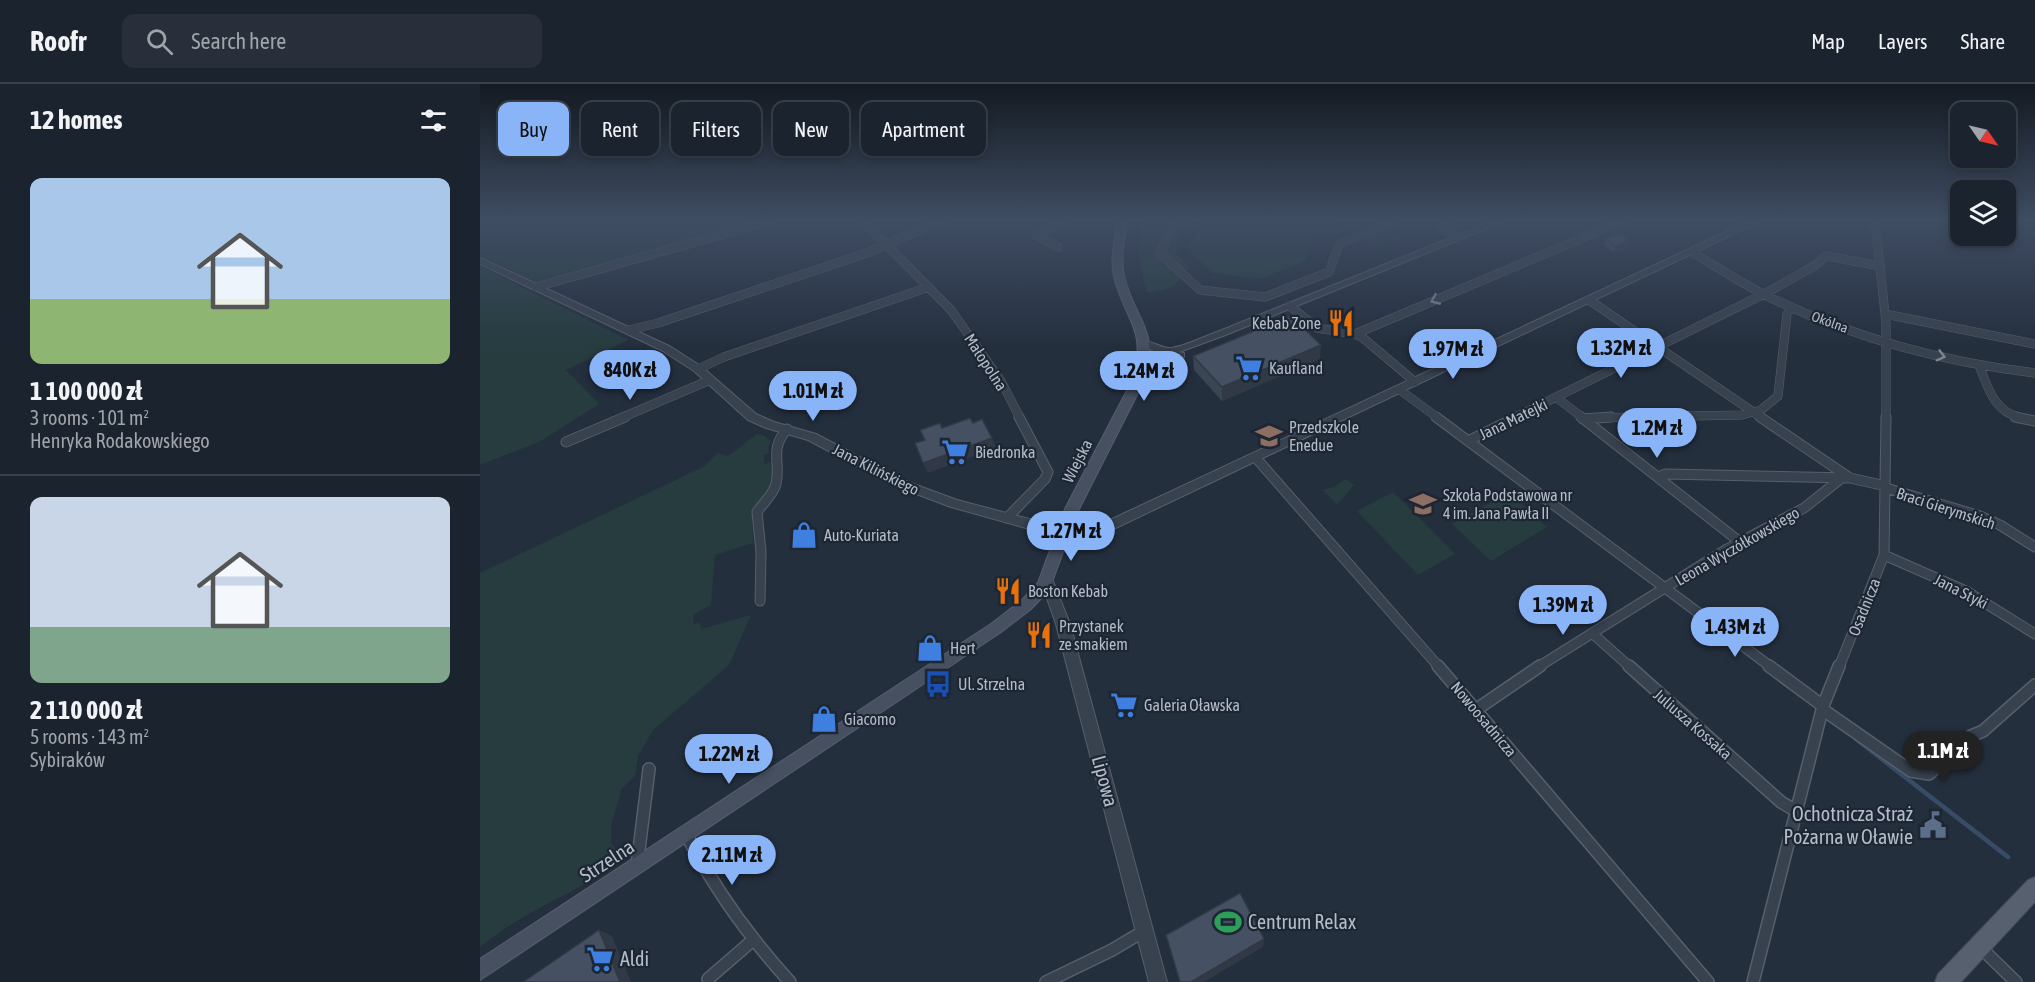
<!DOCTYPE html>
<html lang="en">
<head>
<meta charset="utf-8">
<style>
	body { margin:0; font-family:"Asap Condensed",sans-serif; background:#282f3a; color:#f1f3f6; height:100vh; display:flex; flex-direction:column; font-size:22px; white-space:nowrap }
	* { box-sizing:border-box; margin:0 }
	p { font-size:20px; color:#a0a4aa }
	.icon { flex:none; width:33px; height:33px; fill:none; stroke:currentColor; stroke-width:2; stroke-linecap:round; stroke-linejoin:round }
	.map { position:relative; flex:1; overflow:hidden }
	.details { display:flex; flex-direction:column; background:#1b232e; width:480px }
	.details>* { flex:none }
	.hud { position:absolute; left:18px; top:18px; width:570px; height:54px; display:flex; gap:12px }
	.needle { width:39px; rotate:124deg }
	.fabs { position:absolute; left:1470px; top:18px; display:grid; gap:12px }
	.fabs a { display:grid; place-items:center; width:66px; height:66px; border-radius:12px; background:#1b232e; box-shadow:0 3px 9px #0003,0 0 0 2px #39404a; font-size:30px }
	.price { position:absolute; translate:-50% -51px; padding:0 14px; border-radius:21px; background:#8ab4f8; color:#111; font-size:20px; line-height:39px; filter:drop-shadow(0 2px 3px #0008) }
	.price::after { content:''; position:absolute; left:50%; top:36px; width:18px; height:14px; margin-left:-9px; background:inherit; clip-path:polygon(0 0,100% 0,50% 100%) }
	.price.selected { background:#222; color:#fff }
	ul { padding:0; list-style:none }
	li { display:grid; align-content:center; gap:12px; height:318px; padding:0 30px }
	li+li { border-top:2px solid #39404a }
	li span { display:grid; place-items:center; height:186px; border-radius:12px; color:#555 }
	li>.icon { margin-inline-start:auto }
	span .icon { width:108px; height:108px; fill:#fffc; stroke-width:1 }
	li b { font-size:26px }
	h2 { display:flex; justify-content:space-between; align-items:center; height:72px; padding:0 30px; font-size:26px }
	.chip { padding:0 21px; border-radius:12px; background:#1b232e; box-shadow:0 3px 9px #0003,0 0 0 2px #39404a; font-size:21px; line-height:54px }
	.chip.selected { background:#8ab4f8; color:#111 }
	header { display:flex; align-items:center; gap:36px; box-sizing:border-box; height:84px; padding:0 30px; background:#1b232e; border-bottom:2px solid #39404a }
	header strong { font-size:28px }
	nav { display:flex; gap:33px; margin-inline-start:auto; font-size:21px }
	.search { width:420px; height:54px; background:#282f3a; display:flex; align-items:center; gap:15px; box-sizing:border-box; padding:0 21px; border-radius:12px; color:#a0a4aa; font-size:22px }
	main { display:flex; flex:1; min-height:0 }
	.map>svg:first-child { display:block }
	.green { fill:#263c3f }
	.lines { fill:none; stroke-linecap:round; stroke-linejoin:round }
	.stream { stroke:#394c67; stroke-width:4.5 }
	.minor-far2-casing { stroke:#565f6c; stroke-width:9 }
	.minor-far1-casing { stroke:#565f6c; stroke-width:11 }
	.minor-casing { stroke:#565f6c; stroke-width:14 }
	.tertiary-casing { stroke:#565f6c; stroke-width:2 }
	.secondary-casing { stroke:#565f6c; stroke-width:2 }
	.primary-casing { stroke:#414a57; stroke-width:2 }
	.minor-far2 { stroke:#38414e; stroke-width:8 }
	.minor-far1 { stroke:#38414e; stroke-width:9 }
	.minor { stroke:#38414e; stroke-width:11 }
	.tertiary { fill:#38414e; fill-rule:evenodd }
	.secondary { fill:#465061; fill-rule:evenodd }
	.primary { fill:#56606e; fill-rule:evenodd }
	.wall { fill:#3b4654 }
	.shaded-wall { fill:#303945 }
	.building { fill:#455162; stroke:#303945; stroke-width:1.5 }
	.oneway { stroke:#7c8592 }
	.labels { text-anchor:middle; stroke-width:4.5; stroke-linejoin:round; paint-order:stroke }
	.far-street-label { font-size:14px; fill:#b4bcc9; stroke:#1d2633 }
	.poi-label { font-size:16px; fill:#b4bcc9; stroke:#1d2633; text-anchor:start }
	.street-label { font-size:16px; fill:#b4bcc9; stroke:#1d2633 }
	.near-street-label { font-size:20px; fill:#b4bcc9; stroke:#1d2633 }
	.near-poi-label { font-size:20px; fill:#b4bcc9; stroke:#1d2633; text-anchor:start }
</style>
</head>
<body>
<header>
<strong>Roofr</strong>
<div class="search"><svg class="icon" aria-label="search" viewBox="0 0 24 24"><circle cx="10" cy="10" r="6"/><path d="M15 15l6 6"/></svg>Search here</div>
<nav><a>Map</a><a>Layers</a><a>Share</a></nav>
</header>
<main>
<section class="details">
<h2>12 homes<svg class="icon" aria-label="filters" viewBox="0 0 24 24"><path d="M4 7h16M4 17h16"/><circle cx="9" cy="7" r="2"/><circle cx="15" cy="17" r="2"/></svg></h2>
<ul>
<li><span style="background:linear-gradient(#a9c7e8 65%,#8fb573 0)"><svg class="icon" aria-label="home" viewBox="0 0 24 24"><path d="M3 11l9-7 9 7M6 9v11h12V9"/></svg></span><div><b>1 100 000 zł</b><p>3 rooms · 101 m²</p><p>Henryka Rodakowskiego</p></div></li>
<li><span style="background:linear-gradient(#c9d6e8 70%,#7fa58c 0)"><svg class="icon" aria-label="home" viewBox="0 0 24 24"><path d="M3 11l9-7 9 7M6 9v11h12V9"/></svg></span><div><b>2 110 000 zł</b><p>5 rooms · 143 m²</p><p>Sybiraków</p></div></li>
</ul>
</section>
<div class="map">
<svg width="1555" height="898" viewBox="0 0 1555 898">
	<rect width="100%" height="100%" fill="#242f3e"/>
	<path class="green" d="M0 136H283L56 198 0 171Z
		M662 136 714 138 708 139 695 163 701 165 695 169 710 183 692 203 667 209C660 185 655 161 662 136Z
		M730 136H867L857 140 864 147 847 153 834 151 826 177 780 195 732 189 708 165 720 140Z
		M908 143 923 154 896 164 882 154Z
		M0 182 148 256 86 286 119 320 59 358 0 381Z
		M277 350 285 352 291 358 288 363 289 369 284 371V380L291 378C296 413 284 404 272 430L273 459 235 471 231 521 214 530 213 540 220 539 221 545 271 531 249 581 173 646 158 672 155 692 142 704 131 742V758L139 770C123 795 80 812 54 827 35 837 17 850 0 863V489L223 383 238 369 248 372Z
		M865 395 874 401 857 421 843 406 854 403Z
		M913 408 975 470 938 491 877 427Z
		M1028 409 1067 443 1011 477 972 440Z"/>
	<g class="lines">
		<path class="stream" d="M1376 655 1528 773"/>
		<defs>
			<path id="minor-far2" d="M382 136 471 226 521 297 540 334
				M696 136 680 169 720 206 785 213 849 188 859 161 915 136
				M968 136 963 144 978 155
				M1395 136 1406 239V334
				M578 163 556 151 584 136
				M1212 168C1237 183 1261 199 1287 212 1371 253 1463 278 1555 289
				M56 203 294 136
				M1109 216 1282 334
				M810 222 837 244 875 250 883 254 935 298
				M1405 230 1555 260
				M149 246 178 239 387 169 463 136
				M875 250 1145 136
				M1499 281C1508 304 1514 328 1541 334
				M218 285 244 273 449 203
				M920 306 958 334
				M1077 314 1103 334
				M141 334 230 296
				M1034 334 1288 208 1334 182 1346 172 1401 182
				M1107 334 1262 331 1281 326 1298 312 1307 230 1312 223"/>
			<path id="minor-far1" d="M956 333 1291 583
				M1101 333 1260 458
				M1280 333 1370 394
				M1535 333 1555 337
				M1103 335 1131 333
				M988 357 1037 333
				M86 358 145 333
				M776 374 959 583
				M1178 393 1185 390 1370 394 1406 402
				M1406 404 1500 432 1520 441 1555 463
				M527 434 565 395 568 388 539 333
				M1404 471 1486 507 1555 550
				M280 517 281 468 277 428C283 419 293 411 296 400 301 377 289 366 307 345
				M1113 550 1150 583
				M1058 583 1247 465 1324 424 1363 393
				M1359 583 1404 471 1406 333"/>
			<path id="minor" d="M958 582 1228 898
				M1149 582 1301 718 1316 727
				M1289 582 1343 622
				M997 625 1060 582
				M1342 625 1431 687 1449 690 1491 652 1503 647 1555 601
				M206 750C234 804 269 853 310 898
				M157 782 169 685
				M1500 863 1536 898
				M228 895 273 856
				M566 898 632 866 664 847
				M1273 898 1343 622 1359 582"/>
			<path id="tertiary" d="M1015 136H1028L743 252 699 268 704 269V273L662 299H654L653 297 696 269 668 279H660V275L677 269 662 261V257C672 256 679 264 690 264 704 263 722 253 737 248Z
				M1271 136H1283L623 450 594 454 553 446 471 423 415 402 328 356 286 344 268 336 214 287 183 267 0 180V174L3 175 191 263 222 283 276 330 294 338 336 350 423 396 477 416 553 436 594 444 617 442Z
				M567 492 571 493 573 497 590 540 687 898H669L576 540 561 497 563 493Z"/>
			<path id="secondary" d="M637 136H647C645 154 640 174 644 192 655 238 680 243 664 297L599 425 569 506 551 525 521 548 0 896V875L511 540 541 517 558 499 585 425 652 297C668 244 646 239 634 193 630 175 635 155 637 136Z"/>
			<path id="primary" d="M1555 793V818L1481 898H1455L1458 890 1548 796Z"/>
		</defs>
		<use href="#minor-far2" class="minor-far2-casing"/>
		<use href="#minor-far1" class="minor-far1-casing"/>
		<use href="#minor" class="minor-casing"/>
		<use href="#tertiary" class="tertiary-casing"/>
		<use href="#secondary" class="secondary-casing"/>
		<use href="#primary" class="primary-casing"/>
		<use href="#minor-far2" class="minor-far2"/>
		<use href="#minor-far1" class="minor-far1"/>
		<use href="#minor" class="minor"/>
		<use href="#tertiary" class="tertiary"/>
		<use href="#secondary" class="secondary"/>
		<use href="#primary" class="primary"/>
	</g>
	<path class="wall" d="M1126 155 1149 156 1146 163 1134 168 1124 162Z
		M713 272 840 275 742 317 714 286Z"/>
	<path class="shaded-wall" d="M1149 156 1146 163 1134 168 1136 162Z
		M841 261 840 275 742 317V303Z
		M512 354 516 364 448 389 443 379Z
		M119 846 132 852 151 898H140Z
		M784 855 783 863 724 898H711Z"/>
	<path class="building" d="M1139 150 1149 156 1136 162 1126 155Z
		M811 232 841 261 742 303 713 272Z
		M490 334 493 339 502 335 512 354 443 379 435 359 445 356 440 346 460 339 462 344Z
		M760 809 784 855 711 898H700L686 851Z
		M119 846 140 898H43Z"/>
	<defs><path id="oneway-chevron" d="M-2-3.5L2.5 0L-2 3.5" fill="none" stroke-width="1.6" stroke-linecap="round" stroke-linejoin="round" transform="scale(1.5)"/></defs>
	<g class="oneway">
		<use href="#oneway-chevron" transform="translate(955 216) rotate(157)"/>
		<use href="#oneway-chevron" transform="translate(1461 272) rotate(15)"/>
	</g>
	<linearGradient id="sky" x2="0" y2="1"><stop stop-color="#141a22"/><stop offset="0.52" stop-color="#3f4d63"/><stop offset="1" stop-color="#3f4d63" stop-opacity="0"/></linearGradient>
	<rect width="1555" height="262" fill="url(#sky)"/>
	<defs>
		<symbol id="restaurant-bare" viewBox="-9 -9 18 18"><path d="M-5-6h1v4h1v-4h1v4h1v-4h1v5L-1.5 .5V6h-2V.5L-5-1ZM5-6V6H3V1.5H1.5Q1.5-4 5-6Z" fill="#e8710a" stroke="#1d2633" stroke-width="2.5" paint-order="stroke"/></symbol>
		<symbol id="supermarket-bare" viewBox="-9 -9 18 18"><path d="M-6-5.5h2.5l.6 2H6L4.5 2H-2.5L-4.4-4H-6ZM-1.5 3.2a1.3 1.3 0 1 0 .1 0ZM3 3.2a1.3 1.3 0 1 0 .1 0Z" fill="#3f7fe0" stroke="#1d2633" stroke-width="2.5" paint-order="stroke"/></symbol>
		<symbol id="school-bare" viewBox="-9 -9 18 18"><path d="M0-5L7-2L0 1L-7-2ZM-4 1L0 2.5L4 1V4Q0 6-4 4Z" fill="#8d6e63" stroke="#1d2633" stroke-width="2.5" paint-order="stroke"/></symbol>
		<symbol id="shop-bare" viewBox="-9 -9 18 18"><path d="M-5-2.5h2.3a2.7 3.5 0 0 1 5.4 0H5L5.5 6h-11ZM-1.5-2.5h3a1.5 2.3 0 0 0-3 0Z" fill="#3f7fe0" stroke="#1d2633" stroke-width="2.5" paint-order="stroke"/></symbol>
		<symbol id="bus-bare" viewBox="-9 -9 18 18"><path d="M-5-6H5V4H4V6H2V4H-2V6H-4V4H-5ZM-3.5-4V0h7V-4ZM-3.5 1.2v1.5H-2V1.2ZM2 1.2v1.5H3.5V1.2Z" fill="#1a4fb4" stroke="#1d2633" stroke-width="2.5" paint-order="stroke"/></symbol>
		<symbol id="civic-bare" viewBox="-9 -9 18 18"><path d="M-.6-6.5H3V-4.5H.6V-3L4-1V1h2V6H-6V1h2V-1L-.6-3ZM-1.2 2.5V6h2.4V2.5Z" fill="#5c6f8a" stroke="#1d2633" stroke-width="2.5" paint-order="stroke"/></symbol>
		<symbol id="stadium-bare" viewBox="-9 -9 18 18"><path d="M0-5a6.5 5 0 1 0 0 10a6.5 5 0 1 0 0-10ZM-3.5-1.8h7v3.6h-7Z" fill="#2e9e5b" stroke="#1d2633" stroke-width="2.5" paint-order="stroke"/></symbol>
	</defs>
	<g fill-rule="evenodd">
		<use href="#restaurant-bare" x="842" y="220" width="38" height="38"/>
		<use href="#supermarket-bare" x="750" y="265" width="38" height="38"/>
		<use href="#school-bare" x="770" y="333" width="38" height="38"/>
		<use href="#supermarket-bare" x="456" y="349" width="38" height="38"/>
		<use href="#school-bare" x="924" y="401" width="38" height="38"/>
		<use href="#shop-bare" x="305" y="432" width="38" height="38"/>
		<use href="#restaurant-bare" x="509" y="488" width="38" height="38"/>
		<use href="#restaurant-bare" x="540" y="532" width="38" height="38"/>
		<use href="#shop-bare" x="431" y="545" width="38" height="38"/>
		<use href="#bus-bare" x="439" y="581" width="38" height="38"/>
		<use href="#supermarket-bare" x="625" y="602" width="38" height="38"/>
		<use href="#shop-bare" x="325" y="616" width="38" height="38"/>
		<use href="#civic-bare" x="1434" y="722" width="38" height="38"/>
		<use href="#stadium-bare" x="729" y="819" width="38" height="38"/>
		<use href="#supermarket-bare" x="101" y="856" width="38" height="38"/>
	</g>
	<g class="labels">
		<g class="far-street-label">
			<text transform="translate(1350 238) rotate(20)" y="5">Okólna</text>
		</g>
		<g class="poi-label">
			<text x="841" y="245" text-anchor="end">Kebab Zone</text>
			<text x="789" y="290">Kaufland</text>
			<text x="809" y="349">Przedszkole<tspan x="809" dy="18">Enedue</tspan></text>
			<text x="495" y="374">Biedronka</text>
			<text x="963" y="417">Szkoła Podstawowa nr<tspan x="963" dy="18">4 im. Jana Pawła II</tspan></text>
			<text x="344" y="457">Auto-Kuriata</text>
			<text x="548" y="513">Boston Kebab</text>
			<text x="579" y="548">Przystanek<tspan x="579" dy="18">ze smakiem</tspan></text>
			<text x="470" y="570">Hert</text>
			<text x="478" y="606">Ul. Strzelna</text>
			<text x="664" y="627">Galeria Oławska</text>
			<text x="364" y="641">Giacomo</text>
		</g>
		<g class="street-label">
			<text transform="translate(506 278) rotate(57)" y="6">Małopolna</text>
			<text transform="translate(1033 335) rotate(-26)" y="6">Jana Matejki</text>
			<text transform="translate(597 377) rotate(-63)" y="6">Wiejska</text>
			<text transform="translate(396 385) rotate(27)" y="6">Jana Kilińskiego</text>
			<text transform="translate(1466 424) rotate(18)" y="6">Braci Gierymskich</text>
			<text transform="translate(1257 462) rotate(-30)" y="6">Leona Wyczółkowskiego</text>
			<text transform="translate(1481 507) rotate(27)" y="6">Jana Styki</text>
			<text transform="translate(1384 523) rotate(-68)" y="6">Osadnicza</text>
			<text transform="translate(1004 635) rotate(50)" y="6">Nowoosadnicza</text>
			<text transform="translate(1213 640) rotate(41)" y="6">Juliusza Kossaka</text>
		</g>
		<g class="near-street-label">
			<text transform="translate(625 697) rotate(75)" y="7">Lipowa</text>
			<text transform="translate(127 777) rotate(-33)" y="7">Strzelna</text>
		</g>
		<g class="near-poi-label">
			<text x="1433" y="737" text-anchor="end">Ochotnicza Straż<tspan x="1433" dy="23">Pożarna w Oławie</tspan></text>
			<text x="768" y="845">Centrum Relax</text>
			<text x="140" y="882">Aldi</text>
		</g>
	</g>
</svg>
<div class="fabs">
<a><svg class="needle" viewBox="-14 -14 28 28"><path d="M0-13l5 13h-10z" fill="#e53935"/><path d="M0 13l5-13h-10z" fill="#a0a4aa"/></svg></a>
<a><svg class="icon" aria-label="layers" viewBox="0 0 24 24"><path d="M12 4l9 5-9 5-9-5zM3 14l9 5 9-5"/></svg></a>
</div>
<b class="price" style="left:1141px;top:295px">1.32M zł</b>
<b class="price" style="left:973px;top:296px">1.97M zł</b>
<b class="price" style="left:150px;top:317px">840K zł</b>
<b class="price" style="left:664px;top:318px">1.24M zł</b>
<b class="price" style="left:333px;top:338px">1.01M zł</b>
<b class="price" style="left:1177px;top:375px">1.2M zł</b>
<b class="price" style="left:591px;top:478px">1.27M zł</b>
<b class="price" style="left:1083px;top:552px">1.39M zł</b>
<b class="price" style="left:1255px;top:574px">1.43M zł</b>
<b class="price selected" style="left:1463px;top:698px">1.1M zł</b>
<b class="price" style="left:249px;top:701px">1.22M zł</b>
<b class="price" style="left:252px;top:802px">2.11M zł</b>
<div class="hud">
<a class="chip selected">Buy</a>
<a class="chip">Rent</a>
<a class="chip">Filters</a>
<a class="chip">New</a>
<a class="chip">Apartment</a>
</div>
</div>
</main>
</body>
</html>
